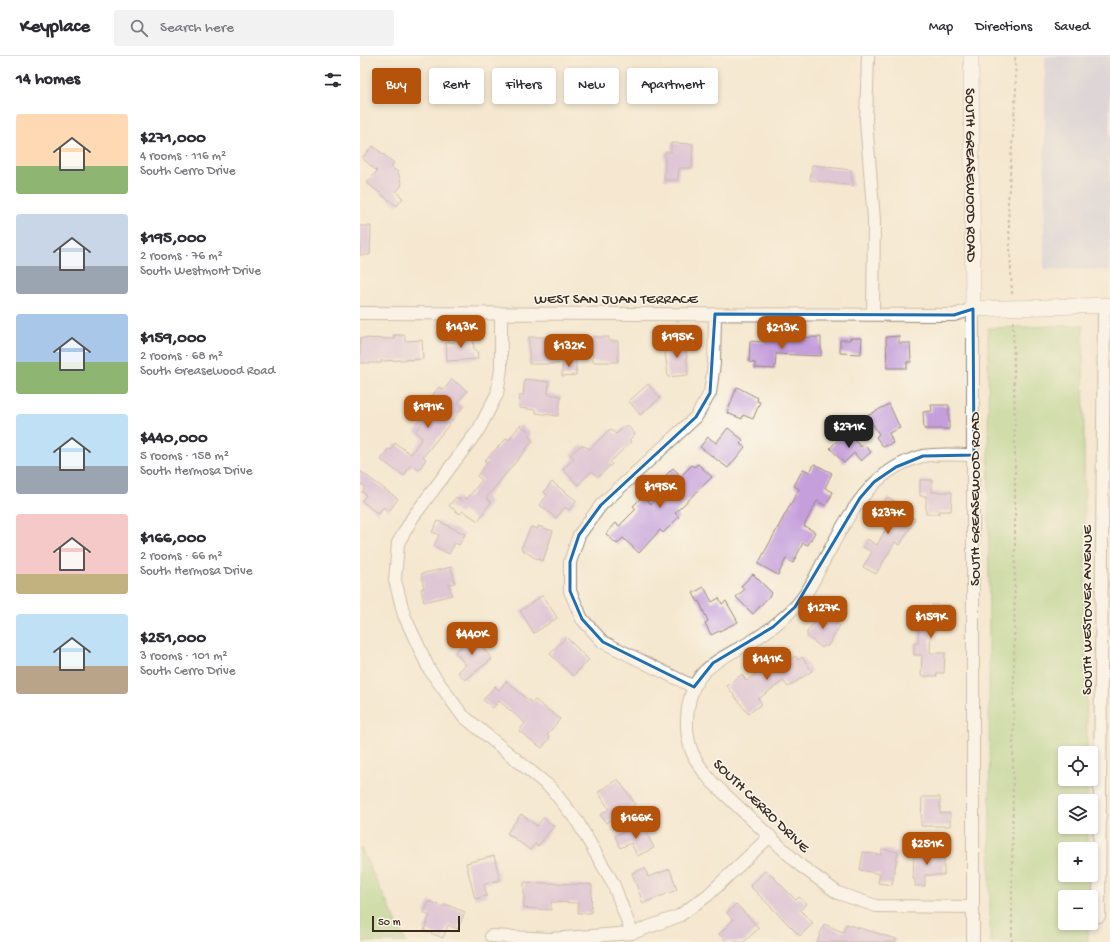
<!DOCTYPE html>
<html lang="en">
<head>
<meta charset="utf-8">
<style>
	body { margin:0; font-family:"Gochi Hand",sans-serif; background:#f2f2f3; color:#2b2b33; height:100vh; display:flex; flex-direction:column; font-size:15px; white-space:nowrap }
	* { box-sizing:border-box; margin:0 }
	p { font-size:13px; color:#7c7c81 }
	.icon { flex:none; width:22px; height:22px; fill:none; stroke:currentColor; stroke-width:2; stroke-linecap:round; stroke-linejoin:round }
	.map { position:relative; flex:1; overflow:hidden }
	.panel { display:flex; flex-direction:column; background:#fff; width:360px }
	.panel>* { flex:none }
	.guide { position:absolute; left:12px; top:12px; width:380px; height:36px; display:flex; gap:8px }
	.buttons { position:absolute; left:698px; top:690px; display:grid; gap:8px }
	.buttons a { display:grid; place-items:center; width:40px; height:40px; border-radius:4px; background:#fff; box-shadow:0 2px 6px #0003; font-size:20px }
	.scale { position:absolute; left:12px; bottom:10px; width:88px; box-sizing:border-box; padding-left:4px; border:2px solid #3b2a1e; border-top:0; font-size:11px; line-height:14px; white-space:nowrap; color:#3b2a1e; -webkit-text-stroke:3px #fbf7ec; paint-order:stroke }
	.price { position:absolute; translate:-50% -34px; padding:0 9px; border-radius:8px; background:#b45309; color:#fff; font-size:13px; line-height:26px; filter:drop-shadow(0 1px 2px #0008) }
	.price::after { content:''; position:absolute; left:50%; top:24px; width:12px; height:9px; margin-left:-6px; background:inherit; clip-path:polygon(0 0,100% 0,50% 100%) }
	.price.selected { background:#222; color:#fff }
	ul { padding:0; list-style:none }
	li { display:flex; align-items:center; gap:12px; height:100px; padding:0 16px }
	li span { display:grid; place-items:center; flex:none; width:112px; height:80px; border-radius:4px; color:#555 }
	li>.icon { margin-inline-start:auto }
	span .icon { width:48px; height:48px; fill:#fffc; stroke-width:1 }
	li b { font-size:17px }
	h2 { display:flex; justify-content:space-between; align-items:center; height:48px; padding:0 16px; font-size:17px }
	.pill { padding:0 14px; border-radius:4px; background:#fff; box-shadow:0 2px 6px #0003; font-size:14px; line-height:36px }
	.pill.selected { background:#b45309; color:#fff }
	header { display:flex; align-items:center; gap:24px; box-sizing:border-box; height:56px; padding:0 20px; background:#fff; border-bottom:1px solid #e1e1e2 }
	header strong { font-size:19px }
	nav { display:flex; gap:22px; margin-inline-start:auto; font-size:14px }
	.search { width:280px; height:36px; background:#f2f2f3; display:flex; align-items:center; gap:10px; box-sizing:border-box; padding:0 14px; border-radius:4px; color:#7c7c81; font-size:15px }
	main { display:flex; flex:1; min-height:0 }
	.map>svg:first-child { display:block }
	.industrial { fill:#c0c2dd }
	.green { fill:#a2d07d; stroke:#6e7d4e }
	.building { fill:#c49fdc }
	.lines { fill:none; stroke-linecap:round; stroke-linejoin:round }
	.minor-casing { stroke:#988977; stroke-width:14 }
	.tertiary-casing { stroke:#988977; stroke-width:16 }
	.path { stroke:#988977; stroke-width:2; stroke-dasharray:3 3; stroke-linecap:butt }
	.minor { stroke:#fff; stroke-width:12 }
	.tertiary { stroke:#fff; stroke-width:15 }
	.marked { fill:none; stroke:#1f6fb2; stroke-width:3; stroke-linejoin:round }
	.labels { text-anchor:middle; stroke-width:3; stroke-linejoin:round; paint-order:stroke }
	.street-label { font-size:15px; fill:#3b2a1e; stroke:#fbf7ec }
</style>
</head>
<body>
<header>
<strong>Keyplace</strong>
<div class="search"><svg class="icon" aria-label="search" viewBox="0 0 24 24"><circle cx="10" cy="10" r="6"/><path d="M15 15l6 6"/></svg>Search here</div>
<nav><a>Map</a><a>Directions</a><a>Saved</a></nav>
</header>
<main>
<section class="panel">
<h2>14 homes<svg class="icon" aria-label="filters" viewBox="0 0 24 24"><path d="M4 7h16M4 17h16"/><circle cx="9" cy="7" r="2"/><circle cx="15" cy="17" r="2"/></svg></h2>
<ul>
<li><span style="background:linear-gradient(#ffd9b3 65%,#8fb573 0)"><svg class="icon" aria-label="home" viewBox="0 0 24 24"><path d="M3 11l9-7 9 7M6 9v11h12V9"/></svg></span><div><b>$271,000</b><p>4 rooms · 116 m²</p><p>South Cerro Drive</p></div></li>
<li><span style="background:linear-gradient(#c9d6e8 65%,#9aa5b1 0)"><svg class="icon" aria-label="home" viewBox="0 0 24 24"><path d="M3 11l9-7 9 7M6 9v11h12V9"/></svg></span><div><b>$195,000</b><p>2 rooms · 76 m²</p><p>South Westmont Drive</p></div></li>
<li><span style="background:linear-gradient(#a9c7e8 60%,#8fb573 0)"><svg class="icon" aria-label="home" viewBox="0 0 24 24"><path d="M3 11l9-7 9 7M6 9v11h12V9"/></svg></span><div><b>$159,000</b><p>2 rooms · 68 m²</p><p>South Greasewood Road</p></div></li>
<li><span style="background:linear-gradient(#bfe0f5 65%,#9aa5b1 0)"><svg class="icon" aria-label="home" viewBox="0 0 24 24"><path d="M3 11l9-7 9 7M6 9v11h12V9"/></svg></span><div><b>$440,000</b><p>5 rooms · 158 m²</p><p>South Hermosa Drive</p></div></li>
<li><span style="background:linear-gradient(#f6c9c9 75%,#c2b280 0)"><svg class="icon" aria-label="home" viewBox="0 0 24 24"><path d="M3 11l9-7 9 7M6 9v11h12V9"/></svg></span><div><b>$166,000</b><p>2 rooms · 66 m²</p><p>South Hermosa Drive</p></div></li>
<li><span style="background:linear-gradient(#bfe0f5 65%,#b9a48a 0)"><svg class="icon" aria-label="home" viewBox="0 0 24 24"><path d="M3 11l9-7 9 7M6 9v11h12V9"/></svg></span><div><b>$251,000</b><p>3 rooms · 101 m²</p><p>South Cerro Drive</p></div></li>
</ul>
</section>
<div class="map">
<svg width="750" height="886" viewBox="0 0 750 886">
	<rect width="100%" height="100%" fill="#fbf7ec"/>
	<filter id="ink" filterUnits="userSpaceOnUse"><feTurbulence type="fractalNoise" baseFrequency=".025" numOctaves="2"/><feDisplacementMap in="SourceGraphic" scale="8" xChannelSelector="R" yChannelSelector="G"/><feConvolveMatrix kernelMatrix="1 2 1 2 8 2 1 2 1" color-interpolation-filters="sRGB"/></filter>
	<filter id="wash" filterUnits="userSpaceOnUse"><feTurbulence type="fractalNoise" baseFrequency=".012" numOctaves="4" result="noise"/><feDisplacementMap in="SourceGraphic" scale="16" xChannelSelector="R" yChannelSelector="G"/><feGaussianBlur stdDeviation="0.9" result="paint"/><feColorMatrix in="noise" values="0 0 0 0 0 0 0 0 0 0 0 0 0 0 0 0 0 1.4 0 .05"/><feComposite in="paint" operator="in"/></filter>
	<g filter="url(#wash)">
		<rect width="100%" height="100%" fill="#f5e8d0"/>
		<path class="industrial" d="M685 0H750V214L684 213Z"/>
		<path class="green" d="M723 269 727 697H705V723H727V745H705V771H727V793H705V819H728V841H705V867H728V886H630L628 272Z
			M0 791 46 886H0Z"/>
		<g id="blocks">
			<path class="building" d="M311 87 333 88 332 112H319L318 124H304L305 96H311Z
				M13 90 34 107 31 111 38 116 42 129 36 136 43 142 37 150 7 127 17 115 2 102Z
				M452 109 491 114 493 130 450 124Z
				M0 170H11L10 199H0Z
				M34 279H45V285L62 284 63 303 21 305V307H0V282L34 283Z
				M113 280 114 294H117L118 303 87 305 86 286H95L94 281Z
				M406 280 419 281 418 282 461 281V300L416 298 415 313 395 312V307L389 306 390 285 406 286Z
				M539 280V287H550L551 306H547V312H527L526 281Z
				M169 281H199V308H169Z
				M232 281H249V285H258V306H233Z
				M490 282H502L501 298 480 297V284H490Z
				M325 284 328 319 308 321 305 295H308L307 286Z
				M202 304H216V319L202 320Z
				M92 323 107 335 98 347 103 351 63 401 66 403 59 414 51 409 44 420 21 404 28 393 31 394 35 387 51 398 62 382 55 376 78 346 71 341 79 331 84 334Z
				M165 323 189 326 188 338 201 340 198 360 176 357V354L159 352 160 339 163 340Z
				M288 328 300 342 280 359 269 345Z
				M377 331 398 342 397 345 400 346 393 363 383 359 382 363 367 357Z
				M529 348 540 372 529 377 533 387 523 391 516 381 519 378 507 360Z
				M571 349H589V373H564L563 356 572 355Z
				M160 369 170 376 169 381 173 385 126 442 131 446 118 465 103 455 100 458 89 450 96 441 102 445 105 441 107 443 122 424 117 420 128 406 124 405 147 382 149 384Z
				M267 369 275 378 269 384 271 386 250 406 252 408 238 421 232 415 218 429 203 413 214 402 210 399 221 389 230 393 250 373 256 378Z
				M368 372 383 384 380 388 385 391 368 412 340 391 348 381 356 387Z
				M486 376 501 391 503 388 511 396 501 405 494 397 484 407 470 392Z
				M338 408 352 421 315 457 319 461 303 477 300 474 279 497 263 482 257 488 246 478 256 467 259 470 276 453 273 450 283 440 291 448 312 426 305 420 313 412 321 420 332 409 334 411Z
				M454 408 472 417 465 432 473 436 466 450 457 445 444 470 455 476 448 489 443 487 433 507 426 503 418 519 398 508 439 433 434 430 443 413 450 416Z
				M0 415 38 443 29 455 23 451 18 458 2 445 6 439 2 436 5 431 0 427Z
				M560 424H572V436H592L591 455H579V458H566V440H560Z
				M192 426 217 445 209 454 205 451 196 462 180 449 187 439 184 436Z
				M527 441 542 449 539 455 555 463 540 489 535 486 516 518 503 511 512 496 503 491 507 483 517 489 533 460 520 453Z
				M78 465 105 478 99 489 95 487 89 498 74 490 79 479 72 476Z
				M178 470 193 475 183 505 175 502 161 493 171 471 178 473Z
				M91 511 95 527 89 528 92 539 64 546 61 533 64 532 61 518Z
				M393 518 412 537 393 558 376 541 384 534 381 530Z
				M344 531 352 546 359 542 362 548 366 545 378 566 351 579 345 567 348 565 339 545 338 546 333 537Z
				M183 539 197 562 174 577 160 555Z
				M572 549H590V563H587L586 573H571L570 597H585L584 617H577V620H561L562 599H554V587H558L560 553H572Z
				M460 555 480 570 467 591 465 589 462 592 447 580V576L454 567 452 566Z
				M111 577 132 603 105 624 98 616 106 609 95 596 102 590 99 587Z
				M206 581 229 604 213 620 190 598Z
				M415 599 422 609 435 600 438 604 442 601 452 615 428 631 423 625 398 643 402 648 388 658 367 630 382 618 386 625 407 610 404 607Z
				M146 625 172 647 175 644 200 663 187 679 190 682 182 692 159 675 165 667 139 645 133 652 123 644 135 630 139 634Z
				M258 723 275 748 246 767 240 759 249 753 238 736Z
				M562 741H580V757H590V770H561Z
				M161 758 177 770 183 762 194 770 178 790 175 788 170 794 147 777Z
				M282 767 294 792 277 800 271 787 260 792 255 780Z
				M522 793 538 796 532 829 518 827 520 818 500 814 503 796 521 799Z
				M554 796H584V819H565V830H555V823H553Z
				M134 800 140 824 124 828 127 840 115 843 106 807Z
				M285 812 288 821 310 813 317 834 283 847 272 817Z
				M406 814 436 844 439 841 447 848 440 854 453 867 440 880 390 830Z
				M164 826 232 829 231 857H218V847L191 846V854L164 852Z
				M69 845 84 851 85 848 105 856 98 873 88 869 83 882 64 874 70 860 64 857Z
				M376 848 399 872 384 886H367L359 878 373 864 367 857Z
				M464 868 483 876 486 868 536 883V886H457Z"/>
		</g>
	</g>
	<g filter="url(#ink)">
		<use href="#blocks" fill-opacity="0" stroke="#988977" stroke-width="1"/>
		<g class="lines">
			<defs>
				<path id="minor" d="M508 0 506 65 514 164 513 258
					M0 257 594 259 613 253V886
					M141 259V313L137 338 119 373 53 461 38 487 35 524 44 559 69 613 102 659 191 732 217 765 253 827 272 877
					M334 631 243 586 222 563 210 535V506L219 479 241 449 336 361 350 337 354 307 355 258
					M613 851 516 850 478 837 441 810 352 726C335 706 326 691 327 664 329 613 356 606 394 584 408 575 422 564 434 552 447 539 455 522 463 506 488 462 508 414 563 400 579 397 598 399 614 399
					M739 860 744 249
					M131 880 190 883 272 877 319 860 348 839 410 780"/>
				<g id="tertiary">
					<path id="s1" d="M611 0 613 253 750 249"/>
				</g>
			</defs>
			<use href="#minor" class="minor-casing"/>
			<use href="#tertiary" class="tertiary-casing"/>
			<path class="path" d="M652 238 648 147 656 34 655 0
				M652 886C652 679 658 472 653 265"/>
			<use href="#minor" class="minor"/>
			<use href="#tertiary" class="tertiary"/>
		</g>
	</g>
	<path d="M0 0H750V886H0ZM613 253 614 399 563 400 536 411 514 426 500 442 435 551 413 571 353 607 334 631 243 586 222 563 210 535V506L219 479 241 449 336 361 350 337 355 258 594 259Z" fill="#f5e8d0" fill-opacity=".55" fill-rule="evenodd"/>
	<path class="marked" d="M613 253 614 399 563 400 536 411 514 426 500 442 435 551 413 571 353 607 334 631 243 586 222 563 210 535V506L219 479 241 449 336 361 350 337 355 258 594 259Z"/>
	<g class="labels">
		<g class="street-label">
			<text dy="5" stroke="none"><textPath href="#s1" startOffset="119">SOUTH GREASEWOOD ROAD</textPath></text>
			<text x="256" y="247">WEST SAN JUAN TERRACE</text>
			<text transform="translate(614 443) rotate(-90)" y="5">SOUTH GREASEWOOD ROAD</text>
			<text transform="translate(726 554) rotate(-90)" y="5">SOUTH WESTOVER AVENUE</text>
			<text transform="translate(402 749) rotate(44)" y="5">SOUTH CERRO DRIVE</text>
		</g>
	</g>
</svg>
<div class="buttons">
<a><svg class="icon" aria-label="locate" viewBox="0 0 24 24"><circle cx="12" cy="12" r="6"/><path d="M12 2v4M12 18v4M2 12h4M18 12h4"/></svg></a>
<a><svg class="icon" aria-label="layers" viewBox="0 0 24 24"><path d="M12 4l9 5-9 5-9-5zM3 14l9 5 9-5"/></svg></a>
<a>+</a>
<a>−</a>
</div>
<div class="scale">50 m</div>
<b class="price" style="left:101px;top:293px">$143K</b>
<b class="price" style="left:422px;top:294px">$213K</b>
<b class="price" style="left:317px;top:303px">$195K</b>
<b class="price" style="left:209px;top:312px">$132K</b>
<b class="price" style="left:68px;top:373px">$191K</b>
<b class="price selected" style="left:489px;top:393px">$271K</b>
<b class="price" style="left:300px;top:453px">$195K</b>
<b class="price" style="left:528px;top:479px">$237K</b>
<b class="price" style="left:463px;top:574px">$127K</b>
<b class="price" style="left:571px;top:583px">$159K</b>
<b class="price" style="left:112px;top:600px">$440K</b>
<b class="price" style="left:407px;top:625px">$141K</b>
<b class="price" style="left:276px;top:784px">$166K</b>
<b class="price" style="left:567px;top:810px">$251K</b>
<div class="guide">
<a class="pill selected">Buy</a>
<a class="pill">Rent</a>
<a class="pill">Filters</a>
<a class="pill">New</a>
<a class="pill">Apartment</a>
</div>
</div>
</main>
</body>
</html>
